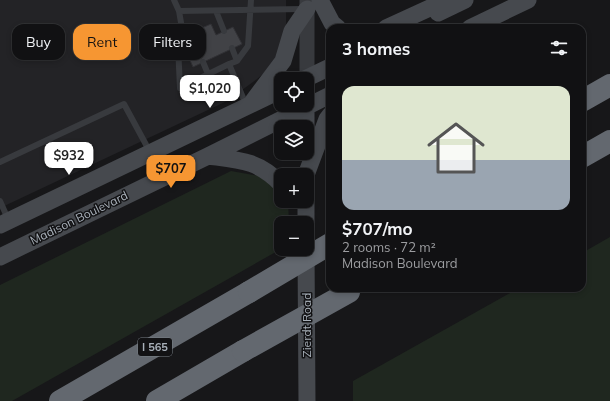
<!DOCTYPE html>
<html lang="en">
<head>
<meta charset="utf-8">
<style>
	body { margin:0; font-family:Mulish,sans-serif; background:#1a1a1c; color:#f1f3f6; height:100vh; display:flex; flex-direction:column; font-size:15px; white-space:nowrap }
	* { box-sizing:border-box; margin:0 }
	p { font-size:13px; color:#9c9da0 }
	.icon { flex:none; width:22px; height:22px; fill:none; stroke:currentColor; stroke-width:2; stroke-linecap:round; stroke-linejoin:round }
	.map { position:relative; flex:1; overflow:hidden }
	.details { position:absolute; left:326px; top:24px; width:260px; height:268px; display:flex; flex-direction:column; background:#111113; border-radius:12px; box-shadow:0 2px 6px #0003,0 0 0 1px #303133 }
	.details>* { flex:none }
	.banner { position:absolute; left:12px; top:24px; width:254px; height:36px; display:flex; gap:8px }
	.fabs { position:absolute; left:274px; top:72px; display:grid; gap:8px }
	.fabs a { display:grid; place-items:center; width:40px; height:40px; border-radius:8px; background:#111113; box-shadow:0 2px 6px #0003,0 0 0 1px #303133; font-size:20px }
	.price { position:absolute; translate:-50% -34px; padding:0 9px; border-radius:8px; background:#fff; color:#222; font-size:13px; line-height:26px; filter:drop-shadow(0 1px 2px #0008) }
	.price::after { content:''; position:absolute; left:50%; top:24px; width:12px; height:9px; margin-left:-6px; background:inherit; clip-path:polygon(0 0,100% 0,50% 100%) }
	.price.on { background:#f69632; color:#111 }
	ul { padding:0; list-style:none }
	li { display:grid; align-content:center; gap:8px; height:212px; padding:0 16px }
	li span { display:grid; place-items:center; height:124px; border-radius:12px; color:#555 }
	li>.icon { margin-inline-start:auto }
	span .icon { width:72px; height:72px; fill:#fffc; stroke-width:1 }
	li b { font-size:17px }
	h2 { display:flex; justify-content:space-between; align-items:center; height:48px; padding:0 16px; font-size:17px }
	.pill { padding:0 14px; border-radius:12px; background:#111113; box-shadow:0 2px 6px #0003,0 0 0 1px #303133; font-size:14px; line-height:36px }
	.pill.on { background:#f69632; color:#111 }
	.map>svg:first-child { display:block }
	.built { fill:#232326 }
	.green { fill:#1f271f }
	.building { fill:#414246; stroke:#313135 }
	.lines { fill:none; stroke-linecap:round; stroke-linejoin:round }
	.service { stroke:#383a3e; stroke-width:6 }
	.tertiary { stroke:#383a3e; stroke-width:15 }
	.secondary { stroke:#46494e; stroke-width:17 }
	.motorway { stroke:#63686f; stroke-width:22 }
	.motorway-bridge { stroke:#63686f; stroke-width:22 }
	.labels { text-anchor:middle; stroke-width:3; stroke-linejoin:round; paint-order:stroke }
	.shield { fill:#121214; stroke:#7b8188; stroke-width:1 }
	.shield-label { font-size:11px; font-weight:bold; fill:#a8b0b9 }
	.street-label { font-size:12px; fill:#a8b0b9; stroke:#121214 }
</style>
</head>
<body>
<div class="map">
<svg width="610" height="401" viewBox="0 0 610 401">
	<rect width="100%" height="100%" fill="#171719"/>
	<path class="built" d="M0 0H286V31L280 60 257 79 227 101 0 208Z"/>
	<path class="green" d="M231 171 265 177 281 186V201H288L289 223H281V249L12 401H0V285Z
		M610 237V401H353V381L519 288H582V253Z"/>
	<path class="building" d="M211 24 216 35 233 27 242 44 193 67 185 49 202 41 197 30Z"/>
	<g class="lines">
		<path class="service" d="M174 0 179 11 183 34 178 45 180 88 229 64 246 105
			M179 11 303 9
			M216 11 224 31
			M183 34 194 38 196 44
			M232 48 237 61
			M203 62 208 74
			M229 64 237 61 248 46 251 0
			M0 162 124 104 150 152
			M0 201 8 219"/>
		<path class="tertiary" d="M307 78V0"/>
		<path class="secondary" d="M320 0 332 23 338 28
			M438 13 465 0
			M386 28 447 0
			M470 28 528 0
			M305 79 330 67
			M253 101 283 61 292 31 307 9
			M306 127V105
			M208 156C239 160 258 160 281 184
			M306 175 327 119 330 115
			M306 201V223
			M0 225 281 90
			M306 249 307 401
			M0 257 208 156 330 95"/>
		<path class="motorway" d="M582 101 610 85
			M582 157 610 141
			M60 401 249 292
			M157 401 243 351"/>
		<path class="motorway-bridge" d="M249 292 330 244
			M243 351 349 292"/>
	</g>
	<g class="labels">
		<rect class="shield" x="138" y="338" width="34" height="18" rx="3"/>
		<g class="shield-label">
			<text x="155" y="351">I 565</text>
		</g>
		<g class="street-label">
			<text transform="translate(79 218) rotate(-26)" y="4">Madison Boulevard</text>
			<text transform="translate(307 325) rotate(-90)" y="4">Zierdt Road</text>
		</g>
	</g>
</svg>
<div class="fabs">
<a><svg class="icon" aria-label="locate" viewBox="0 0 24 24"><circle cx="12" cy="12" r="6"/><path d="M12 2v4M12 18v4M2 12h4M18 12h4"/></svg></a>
<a><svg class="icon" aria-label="layers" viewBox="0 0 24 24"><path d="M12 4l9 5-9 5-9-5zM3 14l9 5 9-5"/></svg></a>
<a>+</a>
<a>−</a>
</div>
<b class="price" style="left:210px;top:109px">$1,020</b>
<b class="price" style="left:69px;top:176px">$932</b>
<b class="price on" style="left:171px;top:189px">$707</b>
<div class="banner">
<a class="pill">Buy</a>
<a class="pill on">Rent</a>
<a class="pill">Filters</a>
</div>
<section class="details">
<h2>3 homes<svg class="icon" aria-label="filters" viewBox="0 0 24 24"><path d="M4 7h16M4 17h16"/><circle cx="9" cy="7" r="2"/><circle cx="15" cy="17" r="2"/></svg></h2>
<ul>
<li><span style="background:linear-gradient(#dfe7d0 60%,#9aa5b1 0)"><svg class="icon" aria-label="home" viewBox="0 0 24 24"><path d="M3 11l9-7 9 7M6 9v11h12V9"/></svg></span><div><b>$707/mo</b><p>2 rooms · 72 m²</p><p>Madison Boulevard</p></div></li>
</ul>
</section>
</div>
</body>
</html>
